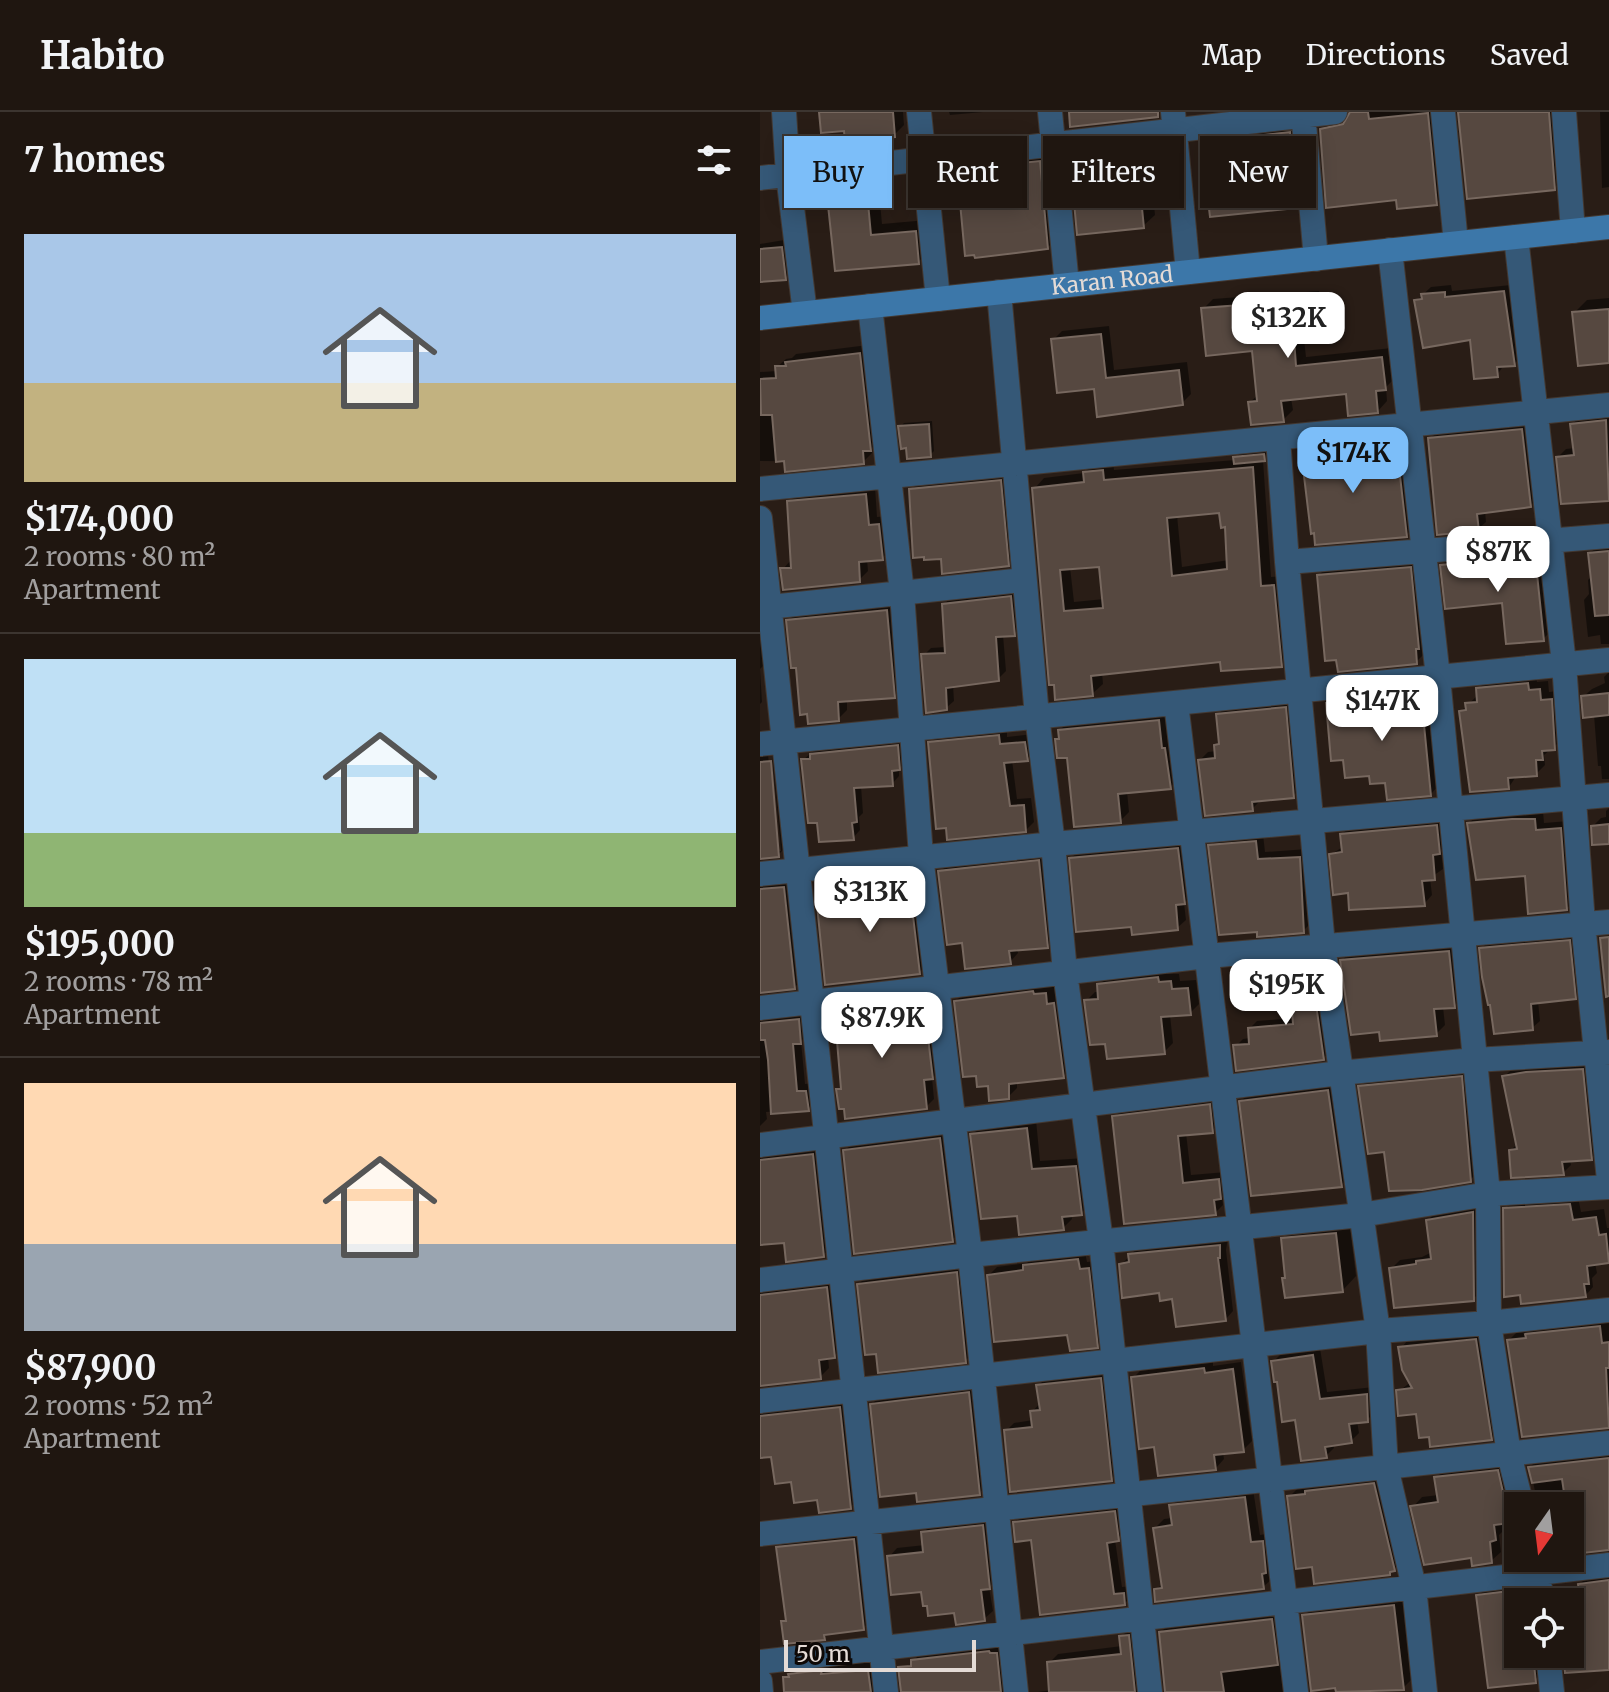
<!DOCTYPE html>
<html lang="en">
<head>
<meta charset="utf-8">
<style>
	body { margin:0; font-family:Merriweather,serif; background:#271f19; color:#f1f3f6; height:100vh; display:flex; flex-direction:column; font-size:30px; white-space:nowrap }
	* { box-sizing:border-box; margin:0 }
	p { font-size:26px; color:#a19f9f }
	.icon { flex:none; width:44px; height:44px; fill:none; stroke:currentColor; stroke-width:2; stroke-linecap:round; stroke-linejoin:round }
	.map { position:relative; flex:1; overflow:hidden }
	.details { display:flex; flex-direction:column; background:#1f1610; width:760px }
	.details>* { flex:none }
	.hud { position:absolute; left:24px; top:24px; width:704px; height:72px; display:flex; gap:16px }
	.needle { width:52px; rotate:194deg }
	.fabs { position:absolute; left:744px; top:1380px; display:grid; gap:16px }
	.fabs a { display:grid; place-items:center; width:80px; height:80px; border-radius:0px; background:#1f1610; box-shadow:0 4px 20px #0003,0 0 0 2px #3c3530; font-size:40px }
	.scale { position:absolute; left:24px; bottom:20px; width:192px; box-sizing:border-box; padding-left:8px; border:4px solid #e4dbd6; border-top:0; font-size:22px; line-height:28px; white-space:nowrap; color:#e4dbd6; -webkit-text-stroke:6px #0d0806; paint-order:stroke }
	.price { position:absolute; translate:-50% -68px; padding:0 18px; border-radius:16px; background:#fff; color:#222; font-size:26px; line-height:52px; filter:drop-shadow(0 2px 4px #0008) }
	.price::after { content:''; position:absolute; left:50%; top:48px; width:24px; height:18px; margin-left:-12px; background:inherit; clip-path:polygon(0 0,100% 0,50% 100%) }
	.price.selected { background:#7cbef9; color:#111 }
	ul { padding:0; list-style:none }
	li { display:grid; align-content:center; gap:16px; height:424px; padding:0 24px }
	li+li { border-top:2px solid #3c3530 }
	li span { display:grid; place-items:center; height:248px; border-radius:0px; color:#555 }
	li>.icon { margin-inline-start:auto }
	span .icon { width:144px; height:144px; fill:#fffc; stroke-width:1 }
	li b { font-size:34px }
	h2 { display:flex; justify-content:space-between; align-items:center; height:96px; padding:0 24px; font-size:34px }
	.chip { padding:0 28px; border-radius:0px; background:#1f1610; box-shadow:0 4px 20px #0003,0 0 0 2px #3c3530; font-size:28px; line-height:72px }
	.chip.selected { background:#7cbef9; color:#111 }
	header { display:flex; align-items:center; gap:48px; box-sizing:border-box; height:112px; padding:0 40px; background:#1f1610; border-bottom:2px solid #3c3530 }
	header strong { font-size:38px }
	nav { display:flex; gap:44px; margin-inline-start:auto; font-size:28px }
	main { display:flex; flex:1; min-height:0 }
	.map>svg:first-child { display:block }
	.shadow { fill:#0007; fill-rule:evenodd }
	.building { fill:#564840; stroke:#77685f; stroke-width:2; fill-rule:evenodd }
	.lines { fill:none; stroke-linecap:round; stroke-linejoin:round }
	.street-casing { stroke:#433831; stroke-width:26 }
	.secondary-casing { stroke:#433831; stroke-width:26 }
	.street { stroke:#355877; stroke-width:24 }
	.secondary { stroke:#3c77a9; stroke-width:24 }
	.labels { text-anchor:middle; stroke-width:8; stroke-linejoin:round; paint-order:stroke }
	.street-label { font-size:22px; fill:#e4dbd6; stroke:#0d0806 }
</style>
</head>
<body>
<header>
<strong>Habito</strong>
<nav><a>Map</a><a>Directions</a><a>Saved</a></nav>
</header>
<main>
<section class="details">
<h2>7 homes<svg class="icon" aria-label="filters" viewBox="0 0 24 24"><path d="M4 7h16M4 17h16"/><circle cx="9" cy="7" r="2"/><circle cx="15" cy="17" r="2"/></svg></h2>
<ul>
<li><span style="background:linear-gradient(#a9c7e8 60%,#c2b280 0)"><svg class="icon" aria-label="home" viewBox="0 0 24 24"><path d="M3 11l9-7 9 7M6 9v11h12V9"/></svg></span><div><b>$174,000</b><p>2 rooms · 80 m²</p><p>Apartment</p></div></li>
<li><span style="background:linear-gradient(#bfe0f5 70%,#8fb573 0)"><svg class="icon" aria-label="home" viewBox="0 0 24 24"><path d="M3 11l9-7 9 7M6 9v11h12V9"/></svg></span><div><b>$195,000</b><p>2 rooms · 78 m²</p><p>Apartment</p></div></li>
<li><span style="background:linear-gradient(#ffd9b3 65%,#9aa5b1 0)"><svg class="icon" aria-label="home" viewBox="0 0 24 24"><path d="M3 11l9-7 9 7M6 9v11h12V9"/></svg></span><div><b>$87,900</b><p>2 rooms · 52 m²</p><p>Apartment</p></div></li>
</ul>
</section>
<div class="map">
<svg width="849" height="1580" viewBox="0 0 849 1580">
	<rect width="100%" height="100%" fill="#291d16"/>
	<path class="shadow" d="M61 0H143L144 13 134 23 86 17Z
		M189 0H223L190 3Z
		M597 0H680L688 79 676 91 638 86 562 18 574 6 591 4Z
		M700 0H797L802 68 794 76Z
		M840 0H849V75L842 76Z
		M537 13 544 86 536 94 443 31 451 23Z
		M412 24 416 60 404 72 392 73 395 103 383 114 312 46 323 34Z
		M290 39 299 124 288 135 199 59 210 48Z
		M117 58 122 112 167 108 170 138 158 150 76 157 68 74 80 63Z
		M30 127 34 157 25 166 0 168V132Z
		M691 173 692 179 751 173 762 244 754 252 744 253 737 263 712 225 656 189 671 175Z
		M559 179 561 198 552 208 542 209 546 245 632 236 635 266 626 275 627 289 618 299 588 280 531 286 533 298 523 308 490 290 498 283 493 237 443 197 453 187Z
		M849 186V249L814 201 827 188Z
		M349 214 354 258 427 250 431 282 422 291 336 275 293 228 302 219Z
		M108 233 119 328 112 336V341L103 350 0 349V260L17 259V255L26 247 32 246 36 242Z
		M849 301V386L803 390 798 345 806 337 815 336 812 313 820 304Z
		M172 309 174 339 170 343 141 314 144 311Z
		M770 310 778 386 770 394 725 399 726 410 718 417 670 327 678 319Z
		M628 324 630 342 645 340 653 416 646 423 543 339 550 332Z
		M507 339 503 348 511 465 524 464 531 543 521 553 462 548 342 560 343 572 332 582 297 586 274 377 284 366 324 361 335 350 353 349 354 358 475 348 479 342ZM461 398 466 413 469 448 422 455 417 403ZM341 453 344 487 314 490 310 455Z
		M249 360 257 444 248 453 151 378 160 369Z
		M115 374 117 405 128 404 131 437 122 446 107 447 108 459 99 468 23 457 31 448 29 390 38 381Z
		M849 432V532H841L840 523 828 525 824 488 829 482 828 468 833 463 830 441 839 433Z
		M759 439 760 447 784 444 792 518 783 527 744 489 683 453 691 445Z
		M659 447 665 541 656 550 559 463 568 454Z
		M258 478 262 514 254 522 243 523 246 559 238 567 193 573 194 589 186 596 164 543 171 536 186 535 184 492 192 485Z
		M135 490 143 575 134 584 87 587V598L78 607 37 554 28 509 37 500Z
		M0 499 9 548 0 557 2 590 0 592Z
		M849 560V667H842L841 654H838L834 603 823 585 832 577 845 571 844 565Z
		M776 563 777 570 788 569 789 580 800 579 803 627 784 643 785 653 776 662 757 663 749 675 701 599 718 583V577L727 568Z
		M669 574 679 673 671 682 627 669 585 646 568 592 576 583Z
		M533 588 541 676 533 684 500 689 492 697 440 648 448 640 457 639 456 633 460 629 458 603 466 594Z
		M407 600 419 666 410 675 367 679 369 700 360 709 297 628 301 624 300 618 309 609Z
		M247 616V625L273 622 275 639 267 647 252 648 257 687 271 686 274 710 266 718 170 631 178 623Z
		M145 627 146 649 139 657V664L132 672 101 674 103 701 99 705 100 718 93 726 59 708 43 648 51 641 59 635Z
		M8 642 17 739H21L12 642H19L27 734 18 743 0 746V643Z
		M849 696V730L833 714 841 706 846 705V699Z
		M783 699 784 711 809 709 815 788 806 797 709 711 718 703Z
		M685 706 688 732 681 738 683 757 670 766 672 783 664 792 572 742 584 734 582 722 591 714Z
		M503 722 505 740 547 737 551 811 543 819 450 734 459 726Z
		M426 729 433 782 424 791 426 808 417 816 373 813 311 746 320 738Z
		M288 741 295 825 287 834 258 836V841L250 850 204 829 180 760 189 751Z
		M156 754 168 852 159 860 59 793 67 785 111 780 109 767 118 759Z
		M0 765 32 767 43 866 35 875 0 870Z
		M816 822 822 878 815 886 778 889 780 909 772 916 721 837 729 829Z
		M698 831 703 885 694 894 683 895 685 913 676 922 621 917 582 848 591 840Z
		M557 844 571 939 563 946 476 934 483 927 490 926V916L497 909 535 906 531 861 502 855 509 848Z
		M407 857V862H419L420 869 436 868 439 892 430 901 410 903 413 931 404 940 347 930 326 889 335 880H340L339 873 348 864Z
		M294 873 296 884 302 883 312 956 303 964 257 970V976L248 985 217 962 196 889 205 880Z
		M172 885 181 957 172 966 174 987 166 995 78 978 82 974 79 927 71 904 79 895Z
		M47 899 49 921 41 929 45 972 54 971 56 988 48 997 6 1000 7 1007 0 1014V905Z
		M830 950 839 1038 831 1046 810 1048 811 1053 803 1061 751 1038 758 1031 744 965 752 957Z
		M709 957 719 1059 710 1068 626 1038 600 975 609 967Z
		M577 970 590 1064 581 1073 481 989 490 981Z
		M457 985 460 1010 452 1019 426 1021 431 1063 466 1060 468 1077 462 1084 463 1093 455 1101 366 1110 354 1005 363 997Z
		M276 1008 280 1049 324 1046 330 1092 321 1101 311 1102 312 1107 303 1116 212 1023 221 1014Z
		M189 1018 201 1119 192 1128 85 1039 94 1030Z
		M61 1034 72 1135 63 1143 26 1129 0 1131V1036Z
		M818 1085 821 1100 844 1097 847 1116H849V1149L835 1151 837 1161 832 1166 833 1175 825 1184 745 1097 754 1088Z
		M721 1092 722 1178 713 1187 631 1157 640 1148 662 1145 672 1140 668 1108 677 1099Z
		M589 1108 596 1164 583 1178 527 1164 523 1127 536 1114Z
		M468 1125 466 1138 473 1199 465 1208 400 1179 361 1153 379 1134Z
		M325 1140 327 1150 336 1149 344 1226 337 1234 229 1163 237 1155 267 1151 273 1146Z
		M204 1153 213 1241 205 1249 117 1240 99 1172 107 1164Z
		M75 1168 83 1235 74 1244 68 1245 69 1256 60 1265 0 1272V1171Z
		M847 1207 849 1212V1314L749 1228 757 1220 771 1219 776 1214Z
		M724 1220 739 1318 731 1327 670 1323 658 1300 639 1279 651 1270 641 1236 649 1227Z
		M560 1236 567 1280 614 1275 615 1300 607 1308 597 1309 599 1321 591 1329 573 1331 574 1336 566 1344 536 1306 513 1250 521 1242Z
		M453 1248V1254L481 1250 492 1329 483 1338 463 1340 464 1347 456 1356 395 1333 373 1266 382 1257Z
		M348 1258 359 1359 351 1367 246 1319 254 1311 273 1308 272 1300 281 1290 279 1273 287 1265Z
		M220 1270 231 1370 219 1381 157 1378 112 1292 124 1281Z
		M88 1287 99 1387 90 1395 59 1385 33 1368 13 1343 0 1344V1292Z
		M849 1338V1437L810 1435V1394H778L770 1355 779 1346Z
		M747 1350 758 1394V1408L744 1410 745 1417 739 1423 741 1440 731 1449 713 1444 653 1395 662 1385 679 1383 676 1366 686 1356Z
		M623 1363 643 1449 629 1461 554 1453 529 1385 538 1376Z
		M493 1377 500 1423 511 1421 512 1467 503 1475 396 1478 403 1471 395 1416 404 1407 413 1406 412 1394 420 1385Z
		M363 1392 366 1419 355 1428 362 1475 372 1474 373 1483 365 1491 255 1411 263 1403Z
		M232 1405 238 1466 229 1475 233 1499 224 1507 196 1499 163 1478 129 1445 137 1436 165 1433 163 1421 172 1412Z
		M103 1419 112 1507 103 1516 69 1520 64 1526 23 1510 27 1506 18 1436 27 1427Z
		M849 1460V1527L845 1546 804 1542H810V1490H804L822 1487 820 1472 829 1463Z
		M774 1469 779 1490H758V1542H784V1558L775 1568 718 1484 727 1475Z
		M643 1485 652 1567 643 1576 614 1580H578L544 1504 553 1495Z
		M520 1499 525 1580H406L401 1520 410 1511Z
		M377 1515 389 1580H278L292 1578 289 1551 298 1542 362 1534 361 1525 370 1516Z
		M245 1533 253 1580H154L153 1549 162 1540Z
		M117 1550 124 1580H32L30 1563 39 1554Z"/>
	<path class="building" d="M59 0H133L135 25 85 30 84 19 61 21Z
		M309 0H398V5L310 15Z
		M590 0H608L609 7 668 1 677 93 637 97 636 88 566 96 560 17 583 12Z
		M698 0H789L795 78 707 87Z
		M530 20 536 96 450 105 441 30Z
		M401 35 405 73 380 76 384 116 317 123 310 46Z
		M280 49 288 137 215 146 214 143 205 144 197 58Z
		M106 69 111 123 156 119 159 152 75 159 66 74Z
		M22 135 26 168 0 170V137Z
		M744 179 755 254 737 255 738 265 714 267 710 228 663 236 654 188 662 187 661 182 685 180V185Z
		M550 188 552 210 533 212 536 254 622 245 626 278 616 279 618 301 588 304 586 282 521 289 524 310 491 313 488 290 497 289 492 239 446 244 441 196Z
		M849 197V251L818 254 812 200Z
		M341 222 346 266 419 258 423 293 337 305 334 277 297 281 291 227Z
		M100 241 111 339H103L104 352 25 360 24 349 16 350 12 303H1L0 267 16 266 15 254H26L25 250Z
		M846 308 849 389 801 392 796 345 814 343 810 312Z
		M169 312 171 345 147 347 146 336 141 337 138 314Z
		M762 317 771 395 717 402 719 419 677 423 668 326Z
		M621 331 623 348 638 346 647 425 555 433 554 421 551 422 541 339Z
		M504 342 505 349 474 352 473 345Z
		M493 355 501 474 514 473 522 555 461 559 460 550 331 564 333 584 295 588 294 573H289L272 376 324 370 323 360 343 358 344 368ZM459 401 461 416 465 415 467 457 412 464 407 406ZM339 455 343 496 304 499 300 458Z
		M241 368 249 454 182 462 181 447 164 448V445L153 446 149 377Z
		M106 382 109 413 119 412 123 448 99 450 100 470 23 478 20 456H31L27 389Z
		M849 439V503L835 504 828 441Z
		M750 447 751 455 776 452 784 529 746 532 742 491 685 497 680 453Z
		M651 455 659 537H656L657 552 578 560 576 548 565 549 557 463Z
		M251 484 255 524 236 525 239 569 186 576 187 598 166 601 161 542 185 541 182 492Z
		M127 498 135 586 78 590 79 609 48 612 47 602 40 603 36 556H31L26 508Z
		M768 571 769 578 780 577 781 588 792 587 795 638 782 639 783 648H776L777 664 748 666 749 677 710 680 699 599 706 598 705 591 717 590 716 576Z
		M849 581V603L823 606 821 584Z
		M661 582 671 684 627 688 625 671 610 672 609 664 585 666 583 648 571 649 566 591Z
		M526 595 534 686 492 690 493 699 445 704 438 648 455 646 454 633 459 632 456 602Z
		M399 608 402 636H405L411 677 358 682 361 711 314 715 307 646H297L295 627H299L298 618Z
		M239 623 240 632 265 630 268 649 244 651 250 694 264 693 266 720 187 728 186 716 176 717 168 630Z
		M138 633 140 658 132 659 133 674 94 676 97 710 92 711 94 728 59 730 57 711H48L41 647H50V642Z
		M11 649 19 745 0 747V650Z
		M752 707H775L776 718 801 716 807 798 768 802 765 764 716 768 707 711Z
		M849 712V732L832 733 831 714Z
		M677 713 680 742 673 743 675 768 662 769 665 794 589 798 588 781 573 783 569 742 582 740 580 722Z
		M496 729 498 747 540 745 544 821 497 825V820L459 823 448 733Z
		M418 736 425 792 416 793 418 818 372 823 371 815 316 820 309 746Z
		M279 748 288 836 249 839 251 852 205 857 202 831 187 833 178 759Z
		M148 762 160 862 65 873 57 793 110 787 107 767Z
		M24 775 35 877 0 881V777Z
		M849 825V884L846 885 840 826Z
		M810 828 816 887 771 892 773 918 734 922 730 893H728L722 865 719 836Z
		M689 839 695 896 674 897 677 924 620 929 619 920 591 923 580 848Z
		M550 850 564 948 476 959 473 933 489 932 488 916 533 912 529 863 501 864 500 855Z
		M398 865 399 870 411 869 412 877 428 876 431 903 401 905 405 942 347 947 345 932 330 933 324 888 338 887 337 872Z
		M273 879 274 882 286 881 287 892 294 891 304 966 249 972V987L229 989 228 974 217 975 216 964 203 965 194 889Z
		M164 892 173 967 164 968 167 997 85 1007 84 997H79L76 977H81L77 929 71 930 68 903Z
		M39 907 41 932H33L37 979H46L49 999 11 1002 8 948 5 928H0V911Z
		M823 957 832 1048 802 1050 804 1063 751 1066 749 1038 757 1037 742 964 766 960Z
		M702 964 711 1070 662 1078 629 1079 624 1040 608 1042 598 974Z
		M568 978 582 1075 491 1084 479 989Z
		M450 992 453 1021 418 1024 423 1071 459 1067 461 1087 454 1088 456 1103 364 1112 352 1004Z
		M267 1016 272 1057 316 1054 322 1103 302 1105 304 1118 259 1123 257 1104 221 1107 210 1022Z
		M180 1026 193 1130 94 1142 83 1038Z
		M53 1042 64 1145 26 1150 24 1131 0 1133V1048Z
		M810 1092 813 1108 836 1105 839 1123 846 1122 849 1151 827 1154 829 1172H824L826 1185 761 1192 760 1183 744 1185 743 1096Z
		M713 1100 714 1189 634 1196 629 1156 656 1152V1149L671 1147 666 1108Z
		M576 1121 583 1180 525 1186 522 1166H525L521 1126Z
		M460 1133V1146H458L466 1209 416 1215 412 1187 400 1189 399 1181 362 1186 359 1152 369 1150 368 1142Z
		M318 1147 320 1157 329 1156 338 1236 310 1239 307 1223 234 1230 227 1163 263 1158V1153Z
		M197 1160 206 1251 118 1261 116 1242 105 1243 97 1172Z
		M67 1175 75 1246 59 1248 61 1267 0 1274V1183Z
		M840 1214 842 1231 849 1230V1256H846L849 1316 762 1325 747 1228 766 1226 765 1222Z
		M716 1227 732 1328 670 1335 669 1325 659 1326 656 1302 638 1304 636 1278 652 1276 642 1258 638 1235Z
		M553 1243 560 1287 607 1282 608 1310 589 1312 592 1331 565 1335 567 1346 541 1349 535 1308 522 1310 517 1270H514L511 1249Z
		M444 1256 445 1261 473 1257 484 1340 454 1343 456 1358 398 1364 394 1335 379 1337 371 1265Z
		M341 1266 352 1369 250 1380 244 1318 272 1315 270 1299 280 1298 276 1273Z
		M209 1280 220 1383 157 1390 156 1381 120 1385 110 1292Z
		M80 1295 91 1397 59 1401 57 1388 34 1391 31 1370 15 1372 11 1345 0 1346V1304Z
		M849 1346V1438L814 1442 813 1437H810V1394H806L802 1367 772 1371 768 1355Z
		M738 1358 750 1411 734 1413 736 1428 730 1430 732 1451 712 1454 711 1446 664 1453 650 1394 678 1390 674 1365Z
		M614 1371 635 1459 630 1460V1463L554 1472 552 1455 536 1457 527 1384 545 1382V1379Z
		M485 1385 491 1430 503 1429 506 1461 502 1462 504 1477 395 1490 394 1477 402 1476 393 1416 412 1413 409 1393Z
		M355 1399 359 1429 347 1431 354 1482 364 1481 365 1493 280 1503 271 1428 255 1430 253 1410Z
		M223 1413 230 1477 221 1478 225 1509 196 1513 194 1501 168 1504 167 1494H163L161 1480 131 1483 127 1444 163 1440 161 1420Z
		M94 1427 104 1518 64 1523 65 1528 24 1532 21 1509H26L16 1435Z
		M849 1468V1558L805 1561 803 1542H810V1496L821 1494 818 1472Z
		M758 1478V1542H773L776 1571 728 1576 716 1483Z
		M634 1493 644 1578 576 1580 575 1576 551 1579 542 1503Z
		M512 1507 518 1553 461 1560 464 1580H405L399 1520Z
		M369 1523 375 1580H289L287 1550 361 1542 359 1524Z
		M229 1539 230 1541H237L241 1580H141L138 1555 151 1554V1548Z
		M62 1558 61 1562 108 1558 111 1580H24L23 1565H29L28 1562Z"/>
	<g class="lines">
		<defs>
			<path id="street" d="M24 0 28 63 45 201
				M159 0 178 187
				M290 0 307 173
				M413 0 428 160
				M543 0 556 147
				M683 0 696 131
				M804 0 813 119
				M0 66 575 0
				M756 125 804 552 823 811 849 1068
				M630 138 678 565 728 1082 729 1211 749 1342 762 1394
				M239 180 277 604 293 732 305 860 341 1129 390 1580
				M110 194 142 481 161 744 210 1143 256 1580
				M518 326 527 450 563 833 618 1219 626 1355 654 1475 665 1580
				M0 377 849 293
				M0 406 126 1580
				M527 450 849 424
				M0 496 263 468
				M416 591 536 1580
				M0 632 849 548
				M0 762 293 732 849 683
				M0 896 447 844 849 810
				M0 1033 580 961 714 948 849 940
				M0 1168 210 1143 601 1103 728 1082 849 1075
				M0 1289 618 1219 729 1211 849 1198
				M0 1422 849 1331
				M776 1448 782 1490
				M788 1542 792 1580
				M0 1550 849 1453
				M0 1569 1 1580"/>
			<g id="secondary">
				<path id="s1" d="M0 206 849 115"/>
			</g>
		</defs>
		<use href="#street" class="street-casing"/>
		<use href="#secondary" class="secondary-casing"/>
		<use href="#street" class="street"/>
		<use href="#secondary" class="secondary"/>
	</g>
	<g class="labels">
		<g class="street-label">
			<text dy="8" stroke="none"><textPath href="#s1" startOffset="354">Karan Road</textPath></text>
		</g>
	</g>
</svg>
<div class="fabs">
<a><svg class="needle" viewBox="-14 -14 28 28"><path d="M0-13l5 13h-10z" fill="#e53935"/><path d="M0 13l5-13h-10z" fill="#a19f9f"/></svg></a>
<a><svg class="icon" aria-label="locate" viewBox="0 0 24 24"><circle cx="12" cy="12" r="6"/><path d="M12 2v4M12 18v4M2 12h4M18 12h4"/></svg></a>
</div>
<div class="scale">50 m</div>
<b class="price" style="left:528px;top:248px">$132K</b>
<b class="price selected" style="left:593px;top:383px">$174K</b>
<b class="price" style="left:738px;top:482px">$87K</b>
<b class="price" style="left:622px;top:631px">$147K</b>
<b class="price" style="left:110px;top:822px">$313K</b>
<b class="price" style="left:526px;top:915px">$195K</b>
<b class="price" style="left:122px;top:948px">$87.9K</b>
<div class="hud">
<a class="chip selected">Buy</a>
<a class="chip">Rent</a>
<a class="chip">Filters</a>
<a class="chip">New</a>
</div>
</div>
</main>
</body>
</html>
